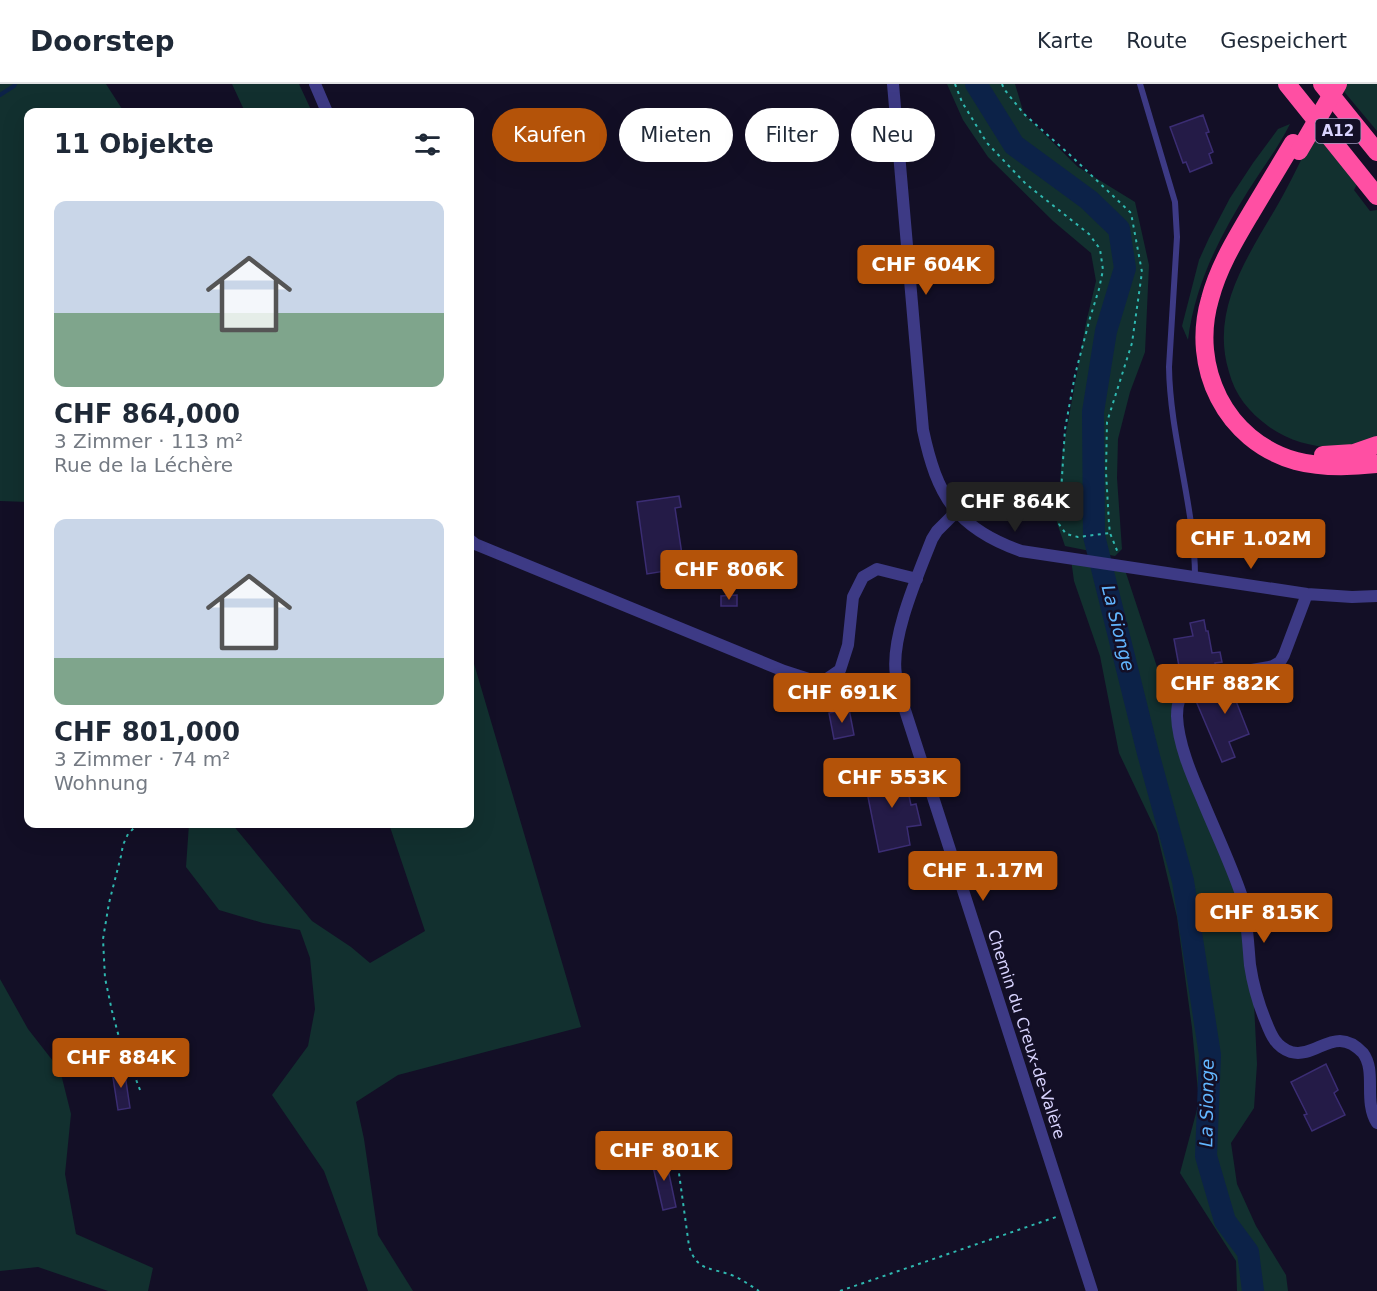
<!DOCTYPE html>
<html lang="de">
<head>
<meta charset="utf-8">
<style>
	body { margin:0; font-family:"DejaVu Sans",sans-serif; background:#f6f6f7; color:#1f2937; height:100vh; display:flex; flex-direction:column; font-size:22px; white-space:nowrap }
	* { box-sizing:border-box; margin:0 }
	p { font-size:20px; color:#747a83 }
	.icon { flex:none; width:33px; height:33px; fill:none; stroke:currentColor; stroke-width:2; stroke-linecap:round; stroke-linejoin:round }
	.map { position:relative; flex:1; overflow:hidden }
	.panel { position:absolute; left:24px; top:24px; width:450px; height:720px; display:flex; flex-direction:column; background:#fff; border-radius:12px; box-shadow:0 6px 24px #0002 }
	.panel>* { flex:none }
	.guide { position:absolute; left:492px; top:24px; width:570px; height:54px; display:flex; gap:12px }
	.price { position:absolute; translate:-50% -51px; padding:0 14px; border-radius:6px; background:#b45309; color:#fff; font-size:20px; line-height:39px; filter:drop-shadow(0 2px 3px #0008) }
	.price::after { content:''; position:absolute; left:50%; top:36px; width:18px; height:14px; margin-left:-9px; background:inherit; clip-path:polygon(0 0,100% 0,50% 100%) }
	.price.active { background:#222; color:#fff }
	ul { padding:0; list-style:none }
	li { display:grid; align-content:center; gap:12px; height:318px; padding:0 30px }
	li span { display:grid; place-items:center; height:186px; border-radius:12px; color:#555 }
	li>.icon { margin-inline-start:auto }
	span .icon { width:108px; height:108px; fill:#fffc; stroke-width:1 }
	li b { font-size:26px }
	h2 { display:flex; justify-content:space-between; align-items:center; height:72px; padding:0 30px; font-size:26px }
	.tag { padding:0 21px; border-radius:27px; background:#fff; box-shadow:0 6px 24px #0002; font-size:21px; line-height:54px }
	.tag.active { background:#b45309; color:#fff }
	header { display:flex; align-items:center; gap:36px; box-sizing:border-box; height:84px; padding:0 30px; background:#fff; border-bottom:2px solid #e0e1e3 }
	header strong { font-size:28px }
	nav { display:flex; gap:33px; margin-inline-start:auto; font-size:21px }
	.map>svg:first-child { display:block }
	.green { fill:#12302f }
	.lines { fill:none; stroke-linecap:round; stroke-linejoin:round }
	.stream { stroke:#0c2248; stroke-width:4 }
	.river { stroke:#0c2248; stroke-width:22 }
	.building { fill:#241b47; stroke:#3b2d73; stroke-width:1.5 }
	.path { stroke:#2fb8b0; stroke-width:2; stroke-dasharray:3 4.5; stroke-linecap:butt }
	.service { stroke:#3d3a85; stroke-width:6 }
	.minor { stroke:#3d3a85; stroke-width:12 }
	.motorway { stroke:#ff4fa3; stroke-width:18 }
	.motorway-bridge { stroke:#ff4fa3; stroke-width:18 }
	.labels { text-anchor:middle; stroke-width:5; stroke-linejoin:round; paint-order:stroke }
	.shield { fill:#130f26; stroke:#9e99be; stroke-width:1.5 }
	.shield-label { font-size:15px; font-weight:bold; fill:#d9d4ff }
	.street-label { font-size:16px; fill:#d9d4ff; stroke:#130f26 }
	.water-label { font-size:18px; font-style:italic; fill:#62b6ff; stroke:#130f26 }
</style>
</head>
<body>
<header>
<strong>Doorstep</strong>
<nav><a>Karte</a><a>Route</a><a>Gespeichert</a></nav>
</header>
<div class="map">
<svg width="1377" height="1207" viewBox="0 0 1377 1207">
	<rect width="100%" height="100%" fill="#130f26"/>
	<path class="green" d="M0 0H106L124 28H28V418L0 417Z
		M232 0H299L312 28H245Z
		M947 0H1015L1024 30 1078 83 1135 118 1149 181 1145 268 1130 308 1118 355 1117 394 1122 465 1115 472 1065 462 1057 439 1062 371 1086 239 1096 197 1091 169 1053 137 988 73 963 36Z
		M1344 0H1377V47L1341 4Z
		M1290 40C1278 64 1262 85 1248 107 1219 154 1195 200 1188 256L1182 242 1199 176 1209 154 1230 114 1253 79 1278 45Z
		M1315 49 1357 100 1354 106 1370 127 1377 126V353C1370 355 1363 359 1355 361 1326 367 1293 360 1268 342 1249 328 1235 311 1229 288 1210 226 1247 174 1277 122 1291 98 1302 73 1315 49Z
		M1071 475 1124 483 1161 595 1180 615 1179 647 1237 798 1253 899 1257 980 1254 1024 1231 1059 1237 1100 1256 1142 1286 1191 1288 1207H1237L1236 1177 1180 1089 1199 1018 1192 944 1177 833 1157 749 1119 669 1100 572 1074 497Z
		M470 566 581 943 398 991 356 1018 364 1055 378 1151 413 1207H368L324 1087 272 1011 308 962 315 925 310 874 300 846 263 839 219 826 186 783 189 740H232L312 837 351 863 370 879 425 847 389 740H470Z
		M0 895 28 945 60 986 71 1030 65 1090 76 1150 153 1184 148 1207H108L38 1183 0 1187Z"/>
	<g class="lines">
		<path class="stream" d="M0 11 14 2 15 0"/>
		<path class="river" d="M976 0 1014 61 1089 116 1119 145 1125 184 1106 247 1093 328 1094 452 1148 669 1183 797 1210 971 1206 1072 1225 1137 1248 1168 1253 1207"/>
	</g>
	<path class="building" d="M1203 31 1209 48 1206 49 1213 68 1209 70 1212 79 1190 88 1186 78 1183 79 1170 43Z
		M679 412 681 423 675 424 684 484 647 490 637 418Z
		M737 511V522H721V512Z
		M1204 536 1206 547H1208L1212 569 1220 568 1222 578 1215 579 1216 584 1181 593 1174 555 1193 552 1190 539Z
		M1259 596 1263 606 1236 617 1249 650 1229 658 1235 673 1222 678 1193 610 1225 599 1228 608Z
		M849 625 854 651 834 655 829 629Z
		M902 680 911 721 916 720 921 741 907 743 910 761 879 768 868 713 877 711 872 686Z
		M1326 980 1338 1006 1334 1009 1345 1031 1312 1047 1304 1031 1307 1030 1291 998Z
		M124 984 130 1024 118 1026 112 987Z
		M665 1071 676 1123 663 1126 651 1074Z"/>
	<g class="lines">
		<path class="path" d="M955 0 962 18 987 59 1026 100 1089 150 1100 165 1103 186 1099 205 1090 234 1075 291 1065 345 1059 440 1066 450 1078 453 1110 449
			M1002 0 1004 5 1024 30 1069 70 1131 129 1142 188 1132 259 1107 338 1106 388 1109 440 1110 449 1118 469
			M140 1006 132 985 125 976 112 927 105 894 103 855 109 819 121 772 123 761 128 750 136 742 142 740
			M678 1082 689 1162C697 1188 711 1183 734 1192 743 1196 751 1202 759 1207
			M840 1207 1056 1133"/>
		<path class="service" d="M1140 0 1175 118 1177 153 1169 283C1170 353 1195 422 1195 493"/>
		<path class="minor" d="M315 0 327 28
			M893 0 923 346C937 412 956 444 1021 467L1307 510 1352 513 1377 512
			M956 428 937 447 932 455C918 491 890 554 896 591 897 602 901 612 904 623L1092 1207
			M470 456 475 460 784 587 821 599 840 586 848 561 853 513 863 493 877 485 917 495
			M1307 510 1284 571 1280 578 1273 582C1250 588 1207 589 1188 603 1180 609 1177 621 1177 632 1178 659 1191 690 1202 715 1215 747 1231 780 1242 813 1247 835 1248 858 1250 881 1253 901 1258 919 1266 938 1271 951 1276 963 1291 968 1317 975 1335 939 1363 969 1377 988 1363 1016 1377 1039"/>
		<path class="motorway" d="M1287 0 1377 112
			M1322 0 1377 68
			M1293 59C1279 82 1265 106 1251 129 1235 156 1218 184 1210 215 1190 283 1225 357 1296 377 1322 384 1350 383 1377 380
			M1323 371 1354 369 1377 361"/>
		<path class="motorway-bridge" d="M1299 67 1338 0"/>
	</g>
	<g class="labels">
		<rect class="shield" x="1315.5" y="35" width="45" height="24" rx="4.5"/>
		<g class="shield-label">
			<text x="1338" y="52">A12</text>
		</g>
		<g class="street-label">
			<text transform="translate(1027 950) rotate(72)" y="6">Chemin du Creux-de-Valère</text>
		</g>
		<g class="water-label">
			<text transform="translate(1118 544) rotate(76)" y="6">La Sionge</text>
			<text transform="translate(1207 1019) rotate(-89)" y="6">La Sionge</text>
		</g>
	</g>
</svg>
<b class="price" style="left:926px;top:212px">CHF 604K</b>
<b class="price active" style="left:1015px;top:449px">CHF 864K</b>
<b class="price" style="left:1251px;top:486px">CHF 1.02M</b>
<b class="price" style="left:729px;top:517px">CHF 806K</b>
<b class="price" style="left:1225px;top:631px">CHF 882K</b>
<b class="price" style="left:842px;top:640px">CHF 691K</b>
<b class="price" style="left:892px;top:725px">CHF 553K</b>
<b class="price" style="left:983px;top:818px">CHF 1.17M</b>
<b class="price" style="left:1264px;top:860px">CHF 815K</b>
<b class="price" style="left:121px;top:1005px">CHF 884K</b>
<b class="price" style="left:664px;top:1098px">CHF 801K</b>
<div class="guide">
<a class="tag active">Kaufen</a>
<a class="tag">Mieten</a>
<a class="tag">Filter</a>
<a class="tag">Neu</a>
</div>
<section class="panel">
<h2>11 Objekte<svg class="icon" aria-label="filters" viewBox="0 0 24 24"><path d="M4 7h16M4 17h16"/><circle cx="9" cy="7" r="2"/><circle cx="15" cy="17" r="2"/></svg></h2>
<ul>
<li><span style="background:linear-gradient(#c9d6e8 60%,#7fa58c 0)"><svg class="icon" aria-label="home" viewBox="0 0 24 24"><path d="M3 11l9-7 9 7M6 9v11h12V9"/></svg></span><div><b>CHF 864,000</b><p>3 Zimmer · 113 m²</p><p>Rue de la Léchère</p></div></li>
<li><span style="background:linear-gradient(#c9d6e8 75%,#7fa58c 0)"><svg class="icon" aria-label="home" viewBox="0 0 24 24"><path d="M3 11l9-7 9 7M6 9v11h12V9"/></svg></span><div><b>CHF 801,000</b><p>3 Zimmer · 74 m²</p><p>Wohnung</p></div></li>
</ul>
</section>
</div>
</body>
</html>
